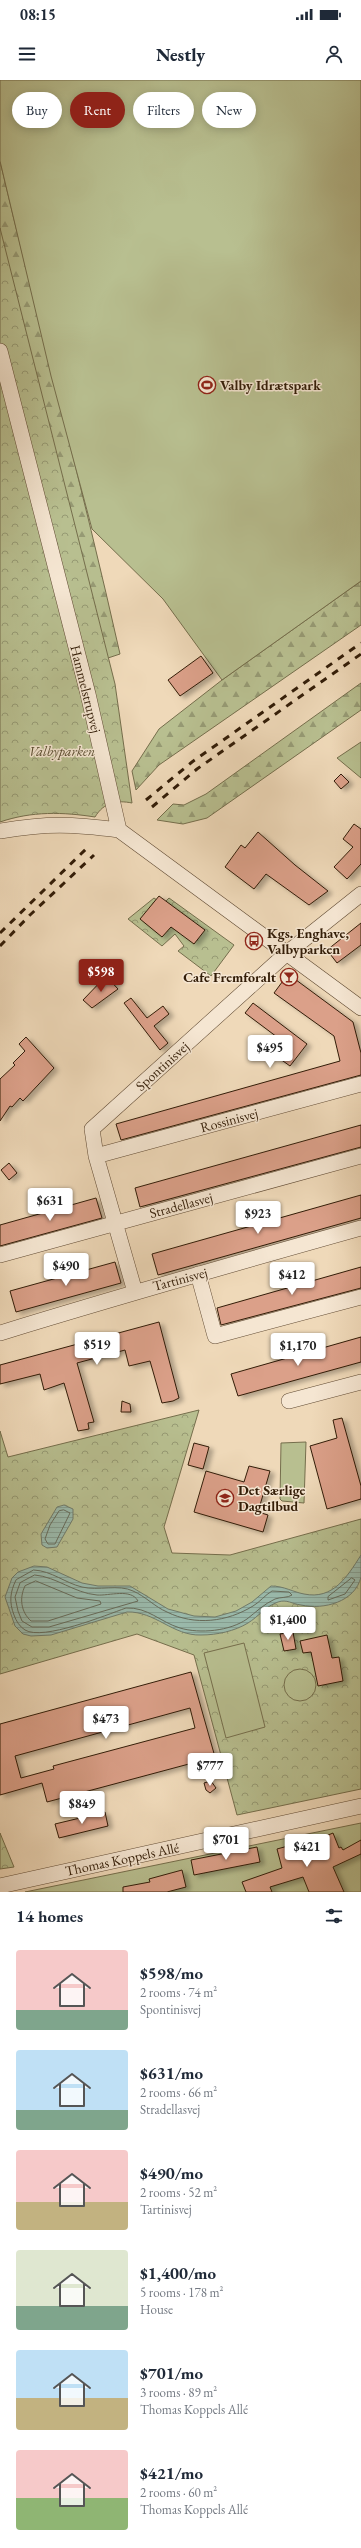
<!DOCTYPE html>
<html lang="en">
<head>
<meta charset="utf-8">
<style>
	body { margin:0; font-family:"EB Garamond",serif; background:#f2f2f3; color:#1f2937; height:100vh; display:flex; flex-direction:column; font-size:15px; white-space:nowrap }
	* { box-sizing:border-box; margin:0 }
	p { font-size:13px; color:#747a83 }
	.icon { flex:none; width:22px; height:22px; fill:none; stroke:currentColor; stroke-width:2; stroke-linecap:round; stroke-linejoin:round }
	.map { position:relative; height:1812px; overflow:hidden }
	.sheet { display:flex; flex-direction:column; background:#fff; flex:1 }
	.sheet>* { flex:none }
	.top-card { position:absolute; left:12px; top:12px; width:337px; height:36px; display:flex; gap:8px }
	.price { position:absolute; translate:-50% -34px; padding:0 9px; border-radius:4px; background:#fff; color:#222; font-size:13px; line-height:26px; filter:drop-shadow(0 1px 2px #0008) }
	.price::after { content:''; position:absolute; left:50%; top:24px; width:12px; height:9px; margin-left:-6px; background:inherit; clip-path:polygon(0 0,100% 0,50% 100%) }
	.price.current { background:#8f2418; color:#fff }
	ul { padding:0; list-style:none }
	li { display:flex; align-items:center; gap:12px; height:100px; padding:0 16px }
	li span { display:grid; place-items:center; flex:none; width:112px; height:80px; border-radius:4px; color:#555 }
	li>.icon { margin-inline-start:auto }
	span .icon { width:48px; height:48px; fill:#fffc; stroke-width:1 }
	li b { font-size:17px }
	h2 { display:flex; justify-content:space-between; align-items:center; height:48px; padding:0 16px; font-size:17px }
	.pill { padding:0 14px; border-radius:18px; background:#fff; box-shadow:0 2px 10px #0003; font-size:14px; line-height:36px }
	.pill.current { background:#8f2418; color:#fff }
	.status { display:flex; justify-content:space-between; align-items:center; height:28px; padding:0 20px; background:#fff; direction:ltr }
	.status svg { height:11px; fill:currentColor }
	header { display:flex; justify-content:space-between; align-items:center; height:52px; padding:0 16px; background:#fff; font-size:18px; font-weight:800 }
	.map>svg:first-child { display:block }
	.forest { fill:url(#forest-firs); stroke:#756e4c }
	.park { fill:url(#park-crowns); stroke:#756e4c }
	.garden { fill:#b8bf90; stroke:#756e4c }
	.water { fill:url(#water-rules); stroke:#707b6a }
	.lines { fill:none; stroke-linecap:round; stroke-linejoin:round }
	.shore { stroke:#666b5a; stroke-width:1 }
	.building { fill:#dba089; stroke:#321c07; fill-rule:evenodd; filter:url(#shadow) }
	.minor-casing { stroke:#614b34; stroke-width:16 }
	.minor { stroke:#f5e6d2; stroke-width:15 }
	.rail { stroke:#321c07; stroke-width:3; stroke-dasharray:7 7; stroke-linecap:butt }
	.labels { text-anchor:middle; stroke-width:3; stroke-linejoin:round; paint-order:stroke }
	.poi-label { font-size:14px; font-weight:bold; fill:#321c07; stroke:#f5e6d2; text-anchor:start }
	.street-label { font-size:14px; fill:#321c07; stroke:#f5e6d2 }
	.park-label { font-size:14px; font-style:italic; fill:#5a4d30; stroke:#f5e6d2 }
</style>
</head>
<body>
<div class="status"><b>08:15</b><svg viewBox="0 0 49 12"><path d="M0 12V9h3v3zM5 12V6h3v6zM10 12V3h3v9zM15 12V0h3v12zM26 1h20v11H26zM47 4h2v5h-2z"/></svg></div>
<header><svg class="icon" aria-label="menu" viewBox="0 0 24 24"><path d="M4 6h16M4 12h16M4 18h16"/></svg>Nestly<svg class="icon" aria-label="person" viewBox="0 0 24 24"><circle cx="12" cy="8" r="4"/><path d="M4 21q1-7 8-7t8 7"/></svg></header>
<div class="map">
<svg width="361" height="1812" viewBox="0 0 361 1812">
	<defs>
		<pattern id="forest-firs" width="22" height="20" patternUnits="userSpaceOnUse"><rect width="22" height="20" fill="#b8bf90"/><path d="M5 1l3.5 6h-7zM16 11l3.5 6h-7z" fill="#969a74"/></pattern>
		<pattern id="park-crowns" width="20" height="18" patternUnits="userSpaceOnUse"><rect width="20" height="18" fill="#b8bf90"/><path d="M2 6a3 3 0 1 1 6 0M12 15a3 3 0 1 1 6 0" fill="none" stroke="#969a74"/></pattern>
		<pattern id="water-rules" width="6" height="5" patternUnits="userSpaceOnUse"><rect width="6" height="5" fill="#9abaac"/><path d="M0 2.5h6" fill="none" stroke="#859f92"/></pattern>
		<filter id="shadow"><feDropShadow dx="4.5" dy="2.5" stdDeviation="2" flood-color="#0004"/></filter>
	</defs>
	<rect width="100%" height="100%" fill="#efd9b9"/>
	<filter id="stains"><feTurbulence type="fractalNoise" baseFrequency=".005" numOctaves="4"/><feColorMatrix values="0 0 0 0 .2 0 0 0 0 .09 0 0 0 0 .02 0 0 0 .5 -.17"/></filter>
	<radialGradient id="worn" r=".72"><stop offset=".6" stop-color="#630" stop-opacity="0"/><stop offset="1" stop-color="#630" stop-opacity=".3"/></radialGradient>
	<path class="forest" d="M0 81C39 246 83 409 120 574L45 599 0 423Z
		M361 501V545L159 685 136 710 132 691 159 649 222 600Z
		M361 603V630L207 738 183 744 157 740 173 724 184 725 206 714Z"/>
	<path class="park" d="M0 148 115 604 132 723C117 720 104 722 95 737 63 732 32 731 0 742Z
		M154 818 163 824 169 818 234 865 211 896 178 871 184 866 175 854 162 866 128 839Z
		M199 1330 164 1447 172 1473 230 1475 361 1439V1709L237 1735 194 1575 137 1554 0 1594V1351L8 1377Z
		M0 1753 14 1787 0 1789Z"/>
	<path class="garden" d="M0 0H361V501L222 600 163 519 92 449 51 296 0 81Z
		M361 662V698L337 678Z
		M306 1362 304 1423 282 1421 280 1419 281 1363Z
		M244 1563 265 1647 226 1658 204 1573Z
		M284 1605a16 16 0 1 1 32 0a16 16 0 1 1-32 0Z
		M361 1743V1812H25Z"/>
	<path class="water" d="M64 1425 73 1429V1439L57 1467 47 1468 42 1465 41 1454 57 1427Z
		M361 1475C361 1482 361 1490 361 1497 355 1522 324 1530 301 1525 292 1524 287 1519 278 1522 266 1526 258 1537 248 1543 235 1551 217 1555 201 1555 173 1556 155 1531 127 1532L51 1555 31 1556 23 1554 15 1546 5 1517 12 1498 18 1492 34 1486 47 1487 82 1503 98 1506H130L168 1529 194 1536 215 1537 236 1531 252 1522 271 1506C284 1506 293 1512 304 1514 333 1520 347 1497 361 1475Z"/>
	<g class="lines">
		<path class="shore" d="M64 1430 70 1433 55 1464H48L45 1459 50 1445 59 1431Z
			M34 1490C52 1491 65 1503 82 1507 98 1511 119 1504 133 1511 145 1516 155 1527 167 1532 195 1546 227 1542 253 1526 260 1522 265 1515 272 1511L289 1512 292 1515C288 1518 280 1517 275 1519 264 1524 256 1532 247 1539 230 1551 200 1554 180 1548 160 1542 148 1527 126 1528 106 1535 43 1561 25 1550 20 1547 16 1541 14 1535 9 1522 10 1512 16 1500Z
			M35 1495C57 1497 74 1513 97 1515 109 1516 131 1508 138 1521L49 1547H32L22 1541 18 1531 15 1517 20 1503Z
			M352 1498 355 1500 345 1514 328 1520V1517Z
			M36 1501 77 1518 100 1521 101 1524 48 1541H31C21 1532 19 1518 25 1506Z"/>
	</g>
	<path class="building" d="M201 576 213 593 180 616 168 600Z
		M341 694 349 702 341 709 334 701Z
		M354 744 361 749V784L347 799 334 787 353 767 343 759Z
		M258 752 295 785 328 811 309 825 266 794 254 809 225 787 241 765 245 768Z
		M159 816 205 850 194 864 171 847 162 857 140 839Z
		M361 843V865L337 883 327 870Z
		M288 894 353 942 361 973V995L121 1060 116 1044 340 981 334 956 274 913Z
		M106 896 118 909 92 928 83 920Z
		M131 918 147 938 163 926 169 934 154 946 168 963 160 970 124 923Z
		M253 923 307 964 290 986 276 976 285 963 245 933Z
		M26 957 54 988 23 1021 20 1018 12 1027 10 1026 0 1041V999L15 985 13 983 25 971 19 964Z
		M361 1045V1067L140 1127 135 1108Z
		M9 1083 17 1093 9 1100 1 1090Z
		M361 1115V1138L158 1195 152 1174Z
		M96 1118 102 1138 0 1166V1145Z
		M115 1182 121 1203 16 1232 10 1211Z
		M361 1187V1208L221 1245 217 1228Z
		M159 1242 179 1318 173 1321 162 1323 150 1281 129 1286 125 1270 77 1283 94 1342 88 1343 89 1349 78 1351 64 1303 44 1310 40 1294 0 1304V1285Z
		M361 1257V1282L238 1316 231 1294Z
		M122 1321 130 1324 131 1332H121Z
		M342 1338 361 1406V1419L327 1429 310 1366 337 1358 333 1340Z
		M194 1363 209 1367 203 1389 188 1385Z
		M249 1386 270 1391 258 1432 268 1435 263 1452 194 1432 206 1391 244 1402Z
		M293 1552 296 1569 284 1571 280 1554Z
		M327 1555 332 1578 339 1577 343 1601 318 1606 311 1572 303 1573 300 1561Z
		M191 1592 215 1677 47 1722 42 1703 0 1715V1644ZM190 1628 195 1648 53 1686 54 1689 21 1698 15 1676Z
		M211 1701 216 1708 210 1713 206 1710 204 1703Z
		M105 1732 108 1746 59 1758 55 1744Z
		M333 1753 339 1768 341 1767 343 1770 361 1760V1774L333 1787 344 1812H309L303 1797 270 1807 272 1812H246L242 1802 282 1788 277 1769 288 1766 286 1761 297 1758 304 1782 327 1772 321 1758Z
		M257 1767 260 1782 194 1795 191 1780Z
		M182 1790 186 1807 167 1812H123V1807L150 1802 149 1799Z"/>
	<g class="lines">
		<defs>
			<path id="minor" d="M0 271 88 614 119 750 361 928
				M0 751C47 743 73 744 119 750
				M96 1076 361 1004
				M0 1175 361 1076
				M198 1194 215 1256 361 1217
				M135 1212 96 1076 92 1049 287 873 361 814
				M0 1253C120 1216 240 1182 361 1148
				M289 1321 361 1302
				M0 1806 361 1726"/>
		</defs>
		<use href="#minor" class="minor-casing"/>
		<use href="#minor" class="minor"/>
		<path class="rail" d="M146 720 192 682 361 563
			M152 727 197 689 361 574
			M0 853 87 768
			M0 866 30 835 94 775"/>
	</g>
	<defs>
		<symbol id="stadium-ring" viewBox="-11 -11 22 22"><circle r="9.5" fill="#f5e6d2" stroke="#8f2418" stroke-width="1.5"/><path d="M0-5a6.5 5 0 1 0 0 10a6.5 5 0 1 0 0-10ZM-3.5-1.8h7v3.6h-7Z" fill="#8f2418"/></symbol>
		<symbol id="bus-ring" viewBox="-11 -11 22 22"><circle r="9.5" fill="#f5e6d2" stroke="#8f2418" stroke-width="1.5"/><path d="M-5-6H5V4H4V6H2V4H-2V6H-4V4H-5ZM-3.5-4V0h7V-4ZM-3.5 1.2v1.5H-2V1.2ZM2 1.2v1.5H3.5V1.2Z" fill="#8f2418"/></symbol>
		<symbol id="bar-ring" viewBox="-11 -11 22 22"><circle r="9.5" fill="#f5e6d2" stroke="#8f2418" stroke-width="1.5"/><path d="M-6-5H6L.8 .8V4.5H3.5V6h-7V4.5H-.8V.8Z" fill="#8f2418"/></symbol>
		<symbol id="school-ring" viewBox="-11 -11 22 22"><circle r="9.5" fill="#f5e6d2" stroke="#8f2418" stroke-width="1.5"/><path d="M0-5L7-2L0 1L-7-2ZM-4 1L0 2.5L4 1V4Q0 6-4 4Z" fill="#8f2418"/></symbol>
	</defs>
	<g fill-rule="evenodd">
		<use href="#stadium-ring" x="197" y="295" width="20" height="20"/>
		<use href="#bus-ring" x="244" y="851" width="20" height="20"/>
		<use href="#bar-ring" x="279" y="887" width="20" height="20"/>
		<use href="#school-ring" x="215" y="1408" width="20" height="20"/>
	</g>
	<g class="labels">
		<g class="poi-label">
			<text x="220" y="310">Valby Idrætspark</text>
			<text x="267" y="858">Kgs. Enghave,<tspan x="267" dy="16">Valbyparken</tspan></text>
			<text x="276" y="902" text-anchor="end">Cafe Fremforalt</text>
			<text x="238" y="1415">Det Særlige<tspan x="238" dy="16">Dagtilbud</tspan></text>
		</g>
		<g class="street-label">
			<text transform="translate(86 609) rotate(76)" y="5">Hammelstrupvej</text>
			<text transform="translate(162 986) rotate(-42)" y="5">Spontinisvej</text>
			<text transform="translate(229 1040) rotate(-15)" y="5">Rossinisvej</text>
			<text transform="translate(181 1125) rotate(-15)" y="5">Stradellasvej</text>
			<text transform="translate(180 1199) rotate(-15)" y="5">Tartinisvej</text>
			<text transform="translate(122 1779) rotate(-12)" y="5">Thomas Koppels Allé</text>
		</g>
		<g class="park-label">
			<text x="62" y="676">Valbyparken</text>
		</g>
	</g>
	<rect width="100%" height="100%" filter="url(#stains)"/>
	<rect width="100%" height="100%" fill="url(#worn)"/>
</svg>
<b class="price current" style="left:101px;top:913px">$598</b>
<b class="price" style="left:270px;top:989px">$495</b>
<b class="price" style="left:50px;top:1142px">$631</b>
<b class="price" style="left:258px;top:1155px">$923</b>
<b class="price" style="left:66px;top:1207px">$490</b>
<b class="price" style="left:292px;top:1216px">$412</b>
<b class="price" style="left:97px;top:1286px">$519</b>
<b class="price" style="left:298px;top:1287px">$1,170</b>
<b class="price" style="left:288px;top:1561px">$1,400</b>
<b class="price" style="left:106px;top:1660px">$473</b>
<b class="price" style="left:210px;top:1707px">$777</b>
<b class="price" style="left:82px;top:1745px">$849</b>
<b class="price" style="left:226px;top:1781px">$701</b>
<b class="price" style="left:307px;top:1788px">$421</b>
<div class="top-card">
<a class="pill">Buy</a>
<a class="pill current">Rent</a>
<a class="pill">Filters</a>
<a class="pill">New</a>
</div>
</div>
<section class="sheet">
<h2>14 homes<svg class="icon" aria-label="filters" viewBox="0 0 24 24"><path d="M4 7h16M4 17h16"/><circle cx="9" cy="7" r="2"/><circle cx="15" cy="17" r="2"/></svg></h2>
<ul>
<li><span style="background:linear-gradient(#f6c9c9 75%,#7fa58c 0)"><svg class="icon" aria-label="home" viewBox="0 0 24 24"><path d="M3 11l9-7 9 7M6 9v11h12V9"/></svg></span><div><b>$598/mo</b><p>2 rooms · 74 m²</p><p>Spontinisvej</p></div></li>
<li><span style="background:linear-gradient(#bfe0f5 75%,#7fa58c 0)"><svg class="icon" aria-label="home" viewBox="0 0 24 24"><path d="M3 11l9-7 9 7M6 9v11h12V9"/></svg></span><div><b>$631/mo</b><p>2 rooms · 66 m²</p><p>Stradellasvej</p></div></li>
<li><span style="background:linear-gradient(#f6c9c9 65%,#c2b280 0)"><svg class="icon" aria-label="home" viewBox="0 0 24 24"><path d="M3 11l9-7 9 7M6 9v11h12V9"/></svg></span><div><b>$490/mo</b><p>2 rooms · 52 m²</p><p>Tartinisvej</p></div></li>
<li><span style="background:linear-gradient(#dfe7d0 70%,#7fa58c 0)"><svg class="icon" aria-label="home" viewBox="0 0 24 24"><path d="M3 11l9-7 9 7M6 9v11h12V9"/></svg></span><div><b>$1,400/mo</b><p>5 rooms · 178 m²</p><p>House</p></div></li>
<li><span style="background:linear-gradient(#bfe0f5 60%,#c2b280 0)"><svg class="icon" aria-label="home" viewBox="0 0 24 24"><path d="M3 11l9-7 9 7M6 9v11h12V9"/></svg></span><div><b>$701/mo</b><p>3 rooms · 89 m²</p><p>Thomas Koppels Allé</p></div></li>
<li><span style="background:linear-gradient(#f6c9c9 60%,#8fb573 0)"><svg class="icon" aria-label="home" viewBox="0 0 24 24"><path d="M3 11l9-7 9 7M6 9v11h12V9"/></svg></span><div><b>$421/mo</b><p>2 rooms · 60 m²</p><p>Thomas Koppels Allé</p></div></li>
</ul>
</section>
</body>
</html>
